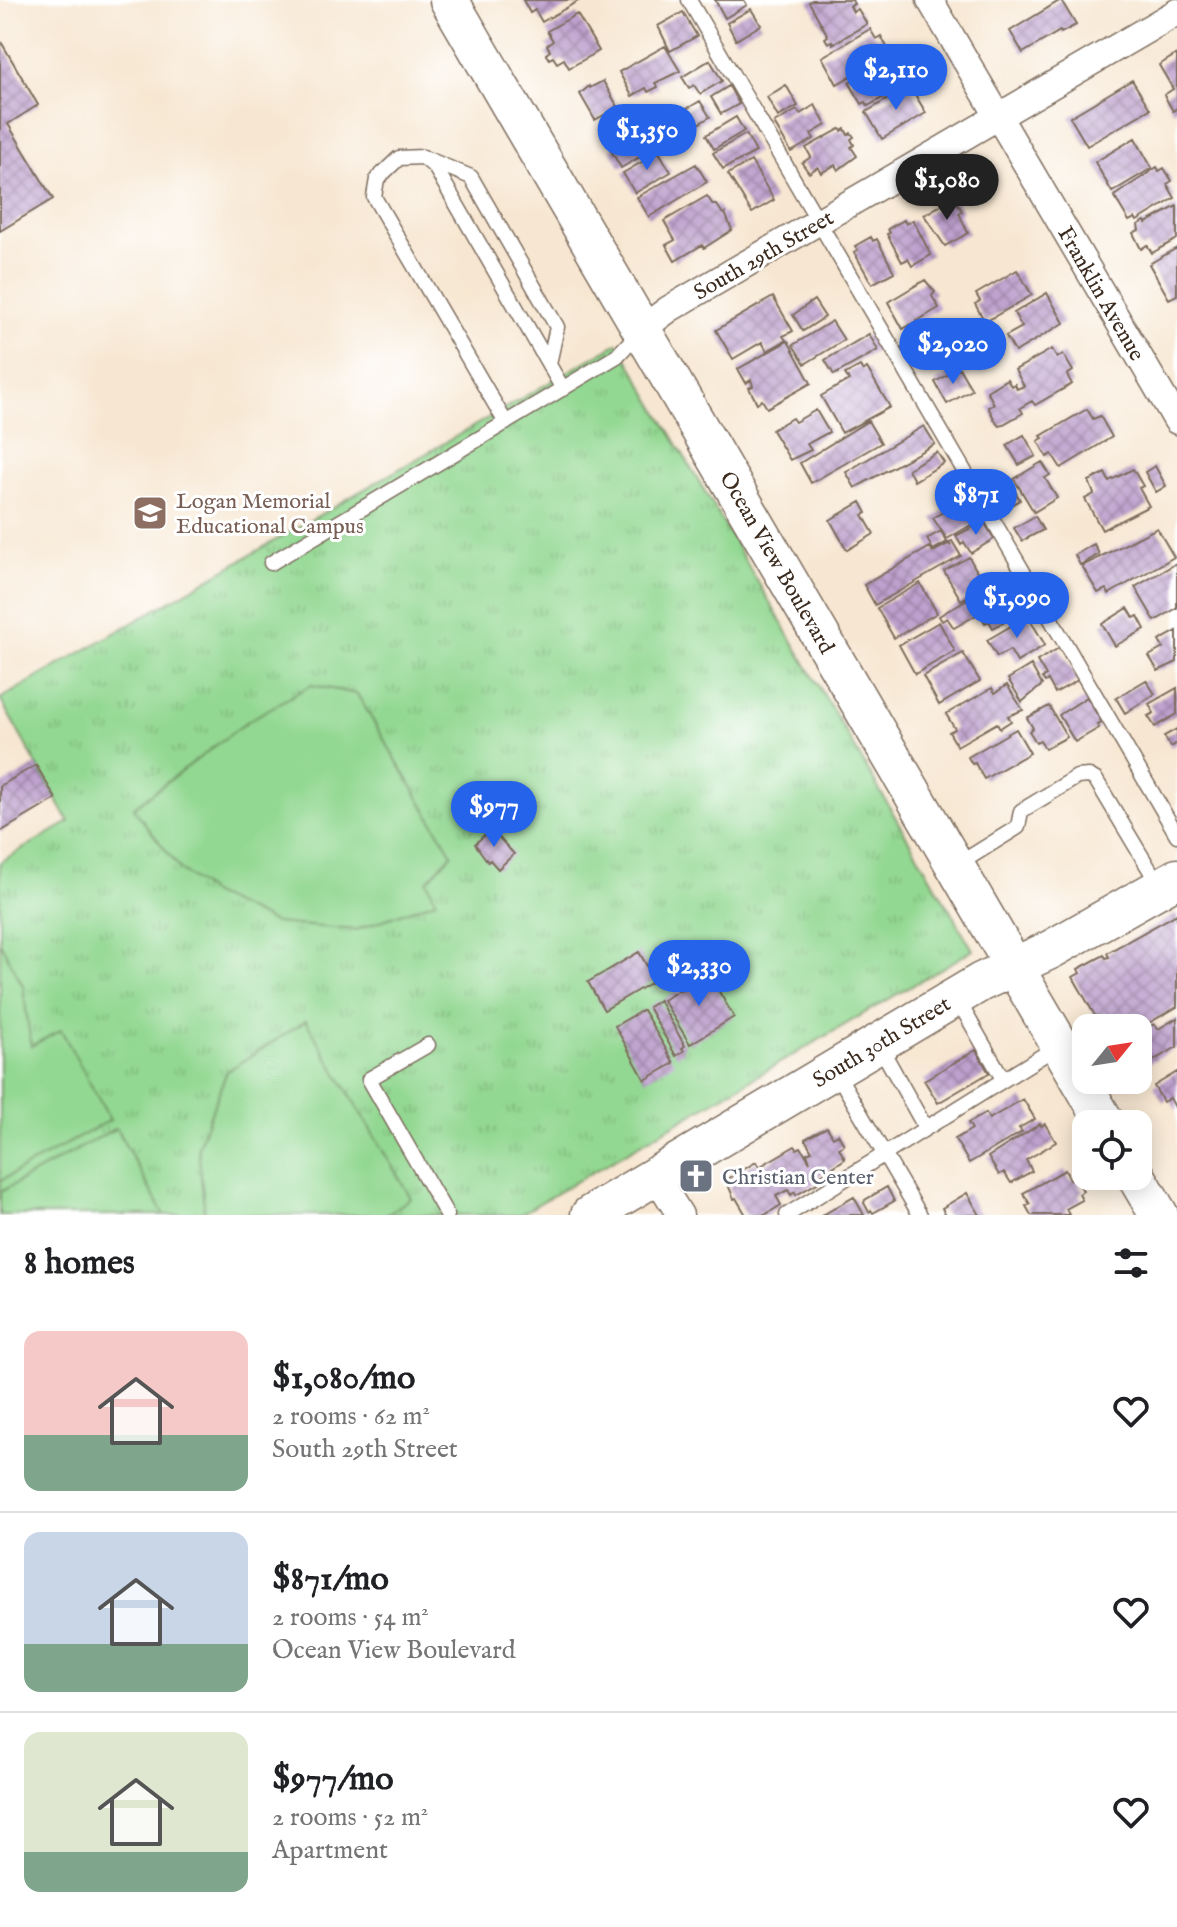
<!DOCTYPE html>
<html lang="en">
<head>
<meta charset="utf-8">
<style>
	body { margin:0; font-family:"IM FELL English",serif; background:#f6f6f6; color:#202124; height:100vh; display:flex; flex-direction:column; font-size:30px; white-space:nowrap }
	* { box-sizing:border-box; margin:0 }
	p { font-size:26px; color:#757577 }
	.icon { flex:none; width:44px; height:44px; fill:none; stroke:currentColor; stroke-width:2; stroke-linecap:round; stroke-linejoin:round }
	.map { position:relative; height:1215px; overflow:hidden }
	.panel { display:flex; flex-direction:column; background:#fff; flex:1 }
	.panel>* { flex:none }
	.needle { width:52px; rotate:60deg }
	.controls { position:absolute; left:1072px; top:1014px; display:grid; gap:16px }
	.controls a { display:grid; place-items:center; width:80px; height:80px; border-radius:16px; background:#fff; box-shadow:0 4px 20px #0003; font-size:40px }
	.price { position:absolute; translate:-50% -68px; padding:0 18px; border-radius:28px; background:#2563eb; color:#fff; font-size:26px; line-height:52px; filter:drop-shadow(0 2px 4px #0008) }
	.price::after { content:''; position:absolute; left:50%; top:48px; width:24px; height:18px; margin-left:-12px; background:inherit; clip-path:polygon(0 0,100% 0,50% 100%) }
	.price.selected { background:#222; color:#fff }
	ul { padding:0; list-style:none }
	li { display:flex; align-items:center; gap:24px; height:200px; padding:0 24px }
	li+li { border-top:2px solid #e0e0e0 }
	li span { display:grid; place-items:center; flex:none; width:224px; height:160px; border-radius:16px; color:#555 }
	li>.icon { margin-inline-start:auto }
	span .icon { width:96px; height:96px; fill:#fffc; stroke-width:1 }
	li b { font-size:34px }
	h2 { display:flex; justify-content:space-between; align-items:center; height:96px; padding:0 24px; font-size:34px }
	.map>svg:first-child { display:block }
	.grass { fill:url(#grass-tufts); stroke:#678158; stroke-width:2 }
	.pitch { fill:#93d892; stroke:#678158; stroke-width:2 }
	.building { fill:url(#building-cross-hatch) }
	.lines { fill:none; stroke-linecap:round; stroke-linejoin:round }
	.lane-casing { stroke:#7d6c5d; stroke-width:17 }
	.street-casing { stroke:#7d6c5d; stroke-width:29 }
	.secondary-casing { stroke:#7d6c5d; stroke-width:41 }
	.lane { stroke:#fff; stroke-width:14 }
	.street { stroke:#fff; stroke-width:26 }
	.secondary { stroke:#fff; stroke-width:38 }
	.labels { text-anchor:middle; stroke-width:6; stroke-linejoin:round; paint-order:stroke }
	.street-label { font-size:22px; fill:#3b2a1e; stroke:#fff }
	.education-label { font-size:22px; fill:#785e54; stroke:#fff; text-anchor:start }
	.worship-label { font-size:22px; fill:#5b616d; stroke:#fff; text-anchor:start }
</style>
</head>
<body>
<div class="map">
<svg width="1177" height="1215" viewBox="0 0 1177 1215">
	<defs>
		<pattern id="grass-tufts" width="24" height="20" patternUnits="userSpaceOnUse" patternTransform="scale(2)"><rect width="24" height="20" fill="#93d892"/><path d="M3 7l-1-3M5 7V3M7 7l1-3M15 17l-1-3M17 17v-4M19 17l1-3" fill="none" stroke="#80ba7d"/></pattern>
		<pattern id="building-cross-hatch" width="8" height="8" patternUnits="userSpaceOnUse" patternTransform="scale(2)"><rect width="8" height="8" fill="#bea1ce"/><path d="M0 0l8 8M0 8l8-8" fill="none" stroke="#9c83a7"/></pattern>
	</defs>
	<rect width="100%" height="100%" fill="#fff"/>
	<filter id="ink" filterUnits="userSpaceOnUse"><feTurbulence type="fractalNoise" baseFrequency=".0125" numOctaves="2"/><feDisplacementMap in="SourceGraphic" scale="16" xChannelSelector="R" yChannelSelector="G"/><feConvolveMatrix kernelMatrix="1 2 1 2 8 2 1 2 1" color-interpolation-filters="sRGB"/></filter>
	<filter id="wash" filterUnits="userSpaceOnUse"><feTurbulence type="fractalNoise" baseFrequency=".006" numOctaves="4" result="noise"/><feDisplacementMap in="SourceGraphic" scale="32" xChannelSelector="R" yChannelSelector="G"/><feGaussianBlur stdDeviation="1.8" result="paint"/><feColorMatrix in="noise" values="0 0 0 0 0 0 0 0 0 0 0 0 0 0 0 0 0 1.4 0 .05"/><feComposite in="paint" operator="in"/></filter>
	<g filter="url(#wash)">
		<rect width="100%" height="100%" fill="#f7e7d2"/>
		<path class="grass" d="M618 343 973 950 519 1215H0V862L69 822 0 699Z"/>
		<path class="pitch" d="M311 685 357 694 452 854 427 881 436 901 356 930 275 923 212 894 182 871 133 808 248 721Z
			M0 942 23 986 31 1046 61 1030 110 1120 0 1181Z
			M306 1021 411 1198 386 1215H205L198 1147 227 1071Z
			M116 1128 164 1215H0V1192Z"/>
		<g id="blocks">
			<path class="building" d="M523 0H580L542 22 535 10 530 13Z
				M715 0H744L747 5 725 18Z
				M812 0H852L854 4 850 6 853 12 858 9 867 24 833 44 832 41 828 43 825 38 828 36 809 2Z
				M1061 0 1076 25 1061 33 1060 31 1023 53 1010 31Z
				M751 9 761 25 736 40 727 23Z
				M683 12 697 36 670 51 658 26Z
				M577 14 599 51 569 68 564 59 557 63 553 57 549 59 546 54 550 51 547 45 553 41 547 31Z
				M870 29 876 39 881 36 888 49 891 48 893 51 837 84 822 57Z
				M0 40 38 105 8 124 53 199 0 231Z
				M665 46 680 71 655 83 658 87 648 92 646 88 632 96 619 72Z
				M1177 54V108L1173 111 1164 95 1173 89 1159 65Z
				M887 59 894 69 899 66 909 83 868 106 866 102 862 104 849 82Z
				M710 60 722 81 700 94 694 85 689 88 682 77Z
				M1132 80 1150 109 1087 146 1070 117Z
				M603 81 618 107 595 120 580 94 589 86 590 88Z
				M786 85 798 106 778 117 767 97Z
				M729 86 739 104 721 114 711 97Z
				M910 86 926 113 882 139 866 112Z
				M700 101 710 117 662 145 653 129Z
				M815 105 826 125 811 134 814 139 791 152 774 123 797 110 800 114Z
				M736 117 744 131 714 149 706 135Z
				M840 129 842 131 845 129 848 135 851 133 854 137 851 139 854 145 851 147 857 156 838 170 835 165 821 173 818 167 809 173 802 163 811 157 806 148Z
				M746 134 756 152 723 169 713 153Z
				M634 135 645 154 621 168 610 149Z
				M1135 138 1152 168 1112 192 1095 162Z
				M659 152 671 172 635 193 623 173Z
				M751 161 774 200 752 213 728 174Z
				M696 164 707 182 649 217 637 197Z
				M1157 167 1159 171 1164 168 1172 181 1167 184 1175 198 1137 221 1135 218 1129 221 1114 196Z
				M707 196 713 205H717L723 214 725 213 732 230 704 248 702 245 675 261 666 245 675 240 664 221Z
				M950 200 953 203 956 201 962 211 959 213 968 233 945 246 924 215Z
				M1177 206V239L1152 253 1147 245 1141 249 1133 233 1139 230 1138 225 1145 221 1146 223Z
				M904 220 906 224 913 220 931 255 912 266 908 259 902 262 887 234 890 233 888 229Z
				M871 237 873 241 877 239 894 272 872 284 854 252 858 250 855 246Z
				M1177 248V295L1169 299 1149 264Z
				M1017 270 1032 295 985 322 975 304 980 301 976 294Z
				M925 280 935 292 932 296 939 308 903 329 888 302Z
				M1047 293 1064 323 1015 352 1006 336 1022 327 1014 313Z
				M773 297 793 331 783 336 786 340 767 351 762 342 733 359 716 330Z
				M814 300 825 317 803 331 793 315Z
				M832 321 844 340 805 364 793 345Z
				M869 334 878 350 834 375 825 360Z
				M788 341 811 383 767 408 762 400 757 403 749 388 753 386 751 380 746 383 738 369Z
				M1052 349 1057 358 1063 354 1073 371 1067 375 1072 384 1035 405 1032 401 1020 408 1023 413 1000 426 997 424 988 407 994 404 987 391 1007 379 1011 386 1015 384 1017 389 1024 386 1015 370Z
				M860 366 863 371 867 368 890 407 842 433 821 396 849 380 845 374Z
				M959 368 972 390 947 404 935 382Z
				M1087 409 1093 419 1100 416 1112 437 1061 468 1052 454 1047 457 1038 441 1043 438 1041 436Z
				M816 410 829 432 807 444 811 450 790 460 772 430 792 418 795 422Z
				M868 421 881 443 811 483 800 463Z
				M924 426 935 444 855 488 846 472Z
				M1024 435 1036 456 1019 465 1007 445Z
				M937 452 944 463 914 481 908 469Z
				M1042 462 1050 475 1045 478 1057 498 1034 512 1014 479Z
				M1155 466 1166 486 1156 492 1145 472Z
				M1133 469 1143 486 1139 488 1149 506 1102 530 1085 499 1094 494 1089 481 1105 473 1109 481Z
				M1007 478 1020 500 1001 511 988 489Z
				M966 494 983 518 947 539 933 518 946 510 944 507Z
				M861 502 867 513 863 515 874 534 847 550 830 520Z
				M1035 516 1043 530 1022 541 1014 528Z
				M984 521 994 539 971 553 964 542 961 545 956 536Z
				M1157 528 1174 557 1109 594 1106 589 1098 593 1082 566Z
				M941 531 947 542 933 550 927 539Z
				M952 541 961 556 875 605 864 585 930 547 933 552 948 544 951 546 949 543Z
				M1094 544 1099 554 1080 565 1075 555Z
				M969 557 985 586 961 600 944 571Z
				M1177 563V608L1155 621 1135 587Z
				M1012 579 1028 608 993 628 989 621 985 623 978 610 982 608 976 599Z
				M920 583 937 613 894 638 877 608Z
				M969 598 978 614 954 628 947 618 942 621 939 616Z
				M1128 608 1134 618 1138 616 1145 629 1115 646 1102 624Z
				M1028 616 1045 645 1017 662 1010 650 997 657 987 640Z
				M939 622 955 651 915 674 899 645Z
				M1177 631V662L1158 671 1149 656 1163 648 1159 641Z
				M1059 648 1078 680 1055 693 1048 680 1045 682 1042 678 1046 676 1037 661Z
				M963 653 980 681 939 705 923 676Z
				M1031 665 1042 685 1022 702 1008 679Z
				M1146 680 1155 694 1125 713 1116 698Z
				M1007 685 1023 710 1008 716 1011 721 1000 728 997 723 957 746 949 732 955 729 946 714 992 688 995 693Z
				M1177 688V714L1155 727 1148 716 1154 713 1149 704Z
				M1087 697 1102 723 1097 725 1099 728 1075 742 1059 715Z
				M1049 706 1067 737 1045 749 1040 740 1036 742 1029 731 1033 728 1027 718Z
				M1016 729 1030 753 984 779 975 763 972 764 968 757Z
				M1177 729V743L1171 747 1164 736Z
				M36 765 56 799 0 832V786Z
				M491 829 514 854 498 869 490 860 488 862 475 844Z
				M1177 914V1007L1140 1028H1102L1073 977 1080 973 1078 969 1104 955 1106 958 1109 957 1107 953Z
				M639 952 655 980 604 1010 588 982Z
				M708 973 734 1017 690 1044 663 1000Z
				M659 1000 685 1046 682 1048 684 1051 676 1056 648 1007Z
				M643 1010 674 1063 645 1080 615 1026Z
				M1177 1018V1047L1147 1064 1138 1047V1033L1154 1024 1158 1029Z
				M976 1050 989 1073 938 1103 924 1080Z
				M1177 1072V1111L1170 1098 1163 1102 1154 1086Z
				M1023 1099 1035 1119 1019 1128 1022 1132 969 1163 955 1139 972 1129 968 1123 986 1113 989 1119Z
				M1040 1124 1041 1126 1045 1124 1056 1142 1026 1160 1032 1171 1011 1183 1004 1172 999 1175 988 1157Z
				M827 1127 833 1137 838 1134 844 1145 839 1148 845 1159 815 1179 817 1183 796 1195 795 1192 791 1195 788 1190 776 1196 781 1205 765 1215H746L736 1198 734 1199 726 1180 756 1162 759 1167 795 1146 797 1149 801 1147 810 1162 807 1153 812 1151 805 1139Z
				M1065 1170 1070 1180H1077L1083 1191 1079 1194 1082 1200 1066 1209 1069 1215H1031L1026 1206 1030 1204 1023 1193Z
				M887 1187 894 1201 873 1213 871 1210 869 1212 864 1203 865 1200Z
				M967 1193 980 1215H946L942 1208Z
				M854 1197 864 1215H823Z"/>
		</g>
	</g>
	<g filter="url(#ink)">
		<use href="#blocks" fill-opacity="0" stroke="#7d6c5d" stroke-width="2"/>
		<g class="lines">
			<defs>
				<path id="lane" d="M689 0 1177 835
					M430 160 471 177 557 327 549 364
					M506 423 374 197 377 179 399 158 423 157 435 167 563 389
					M271 563 617 356 639 332
					M957 865 1018 827 1021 811 1077 777 1089 776 1096 780 1160 887
					M956 997 1003 1079
					M878 1043 925 1127
					M428 1045 369 1079 447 1215
					M835 1070 920 1215
					M787 1215 1058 1046"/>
				<path id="street" d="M930 0 1177 421
					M642 329 669 309 1177 12
					M656 1176 680 1215"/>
				<path id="secondary" d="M449 0 1106 1124
					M1136 1176 1159 1215
					M590 1215 981 982 1050 950 1177 878"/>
			</defs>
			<use href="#lane" class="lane-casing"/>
			<use href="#street" class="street-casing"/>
			<use href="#secondary" class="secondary-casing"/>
			<use href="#lane" class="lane"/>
			<use href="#street" class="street"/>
			<use href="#secondary" class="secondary"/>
		</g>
	</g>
	<defs>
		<symbol id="school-square" viewBox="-11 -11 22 22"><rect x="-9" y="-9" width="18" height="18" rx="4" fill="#8d6e63" stroke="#fff"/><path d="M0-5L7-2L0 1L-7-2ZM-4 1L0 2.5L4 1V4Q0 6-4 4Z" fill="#fff"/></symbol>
		<symbol id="church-square" viewBox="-11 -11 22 22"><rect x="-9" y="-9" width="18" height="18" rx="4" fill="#6b7280" stroke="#fff"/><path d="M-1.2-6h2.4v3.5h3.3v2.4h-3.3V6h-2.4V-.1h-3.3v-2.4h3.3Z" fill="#fff"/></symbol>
	</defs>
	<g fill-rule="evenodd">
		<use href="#school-square" x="130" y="493" width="40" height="40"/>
		<use href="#church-square" x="676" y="1156" width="40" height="40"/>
	</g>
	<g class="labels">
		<g class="street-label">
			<text transform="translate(763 254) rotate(-30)" y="8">South 29th Street</text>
			<text transform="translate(1102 293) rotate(60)" y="8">Franklin Avenue</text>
			<text transform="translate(778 562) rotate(60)" y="8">Ocean View Boulevard</text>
			<text transform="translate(881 1041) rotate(-31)" y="8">South 30th Street</text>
		</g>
		<g class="education-label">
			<text x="176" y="508">Logan Memorial<tspan x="176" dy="25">Educational Campus</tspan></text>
		</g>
		<g class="worship-label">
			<text x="722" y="1184">Christian Center</text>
		</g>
	</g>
</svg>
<div class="controls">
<a><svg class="needle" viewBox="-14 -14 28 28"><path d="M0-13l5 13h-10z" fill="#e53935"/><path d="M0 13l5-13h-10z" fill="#757577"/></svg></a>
<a><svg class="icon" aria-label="locate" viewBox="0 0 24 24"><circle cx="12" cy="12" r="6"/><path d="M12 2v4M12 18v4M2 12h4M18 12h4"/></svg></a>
</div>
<b class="price" style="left:896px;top:112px">$2,110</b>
<b class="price" style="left:647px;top:172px">$1,350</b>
<b class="price selected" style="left:947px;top:222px">$1,080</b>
<b class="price" style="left:953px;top:386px">$2,020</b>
<b class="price" style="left:976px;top:537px">$871</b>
<b class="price" style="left:1017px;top:640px">$1,090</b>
<b class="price" style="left:494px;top:849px">$977</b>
<b class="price" style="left:699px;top:1008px">$2,330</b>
</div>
<section class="panel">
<h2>8 homes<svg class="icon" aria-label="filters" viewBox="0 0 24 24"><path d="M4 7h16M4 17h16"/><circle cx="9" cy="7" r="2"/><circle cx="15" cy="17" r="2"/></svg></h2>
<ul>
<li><span style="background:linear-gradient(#f6c9c9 65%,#7fa58c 0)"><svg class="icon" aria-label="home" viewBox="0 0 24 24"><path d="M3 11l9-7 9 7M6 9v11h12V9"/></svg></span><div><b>$1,080/mo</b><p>2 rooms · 62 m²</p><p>South 29th Street</p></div><svg class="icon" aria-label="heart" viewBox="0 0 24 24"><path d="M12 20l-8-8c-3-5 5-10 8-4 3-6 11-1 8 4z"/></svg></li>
<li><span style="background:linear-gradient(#c9d6e8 70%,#7fa58c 0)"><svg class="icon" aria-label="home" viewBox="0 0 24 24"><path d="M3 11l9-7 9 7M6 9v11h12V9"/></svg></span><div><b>$871/mo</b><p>2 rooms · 54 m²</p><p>Ocean View Boulevard</p></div><svg class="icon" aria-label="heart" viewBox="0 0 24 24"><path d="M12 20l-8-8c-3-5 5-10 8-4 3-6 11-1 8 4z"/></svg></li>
<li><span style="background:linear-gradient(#dfe7d0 75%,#7fa58c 0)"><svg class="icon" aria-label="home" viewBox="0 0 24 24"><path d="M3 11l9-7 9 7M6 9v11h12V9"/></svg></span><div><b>$977/mo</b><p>2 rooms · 52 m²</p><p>Apartment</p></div><svg class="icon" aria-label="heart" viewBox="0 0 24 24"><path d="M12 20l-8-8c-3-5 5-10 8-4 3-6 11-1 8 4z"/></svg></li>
</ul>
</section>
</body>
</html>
